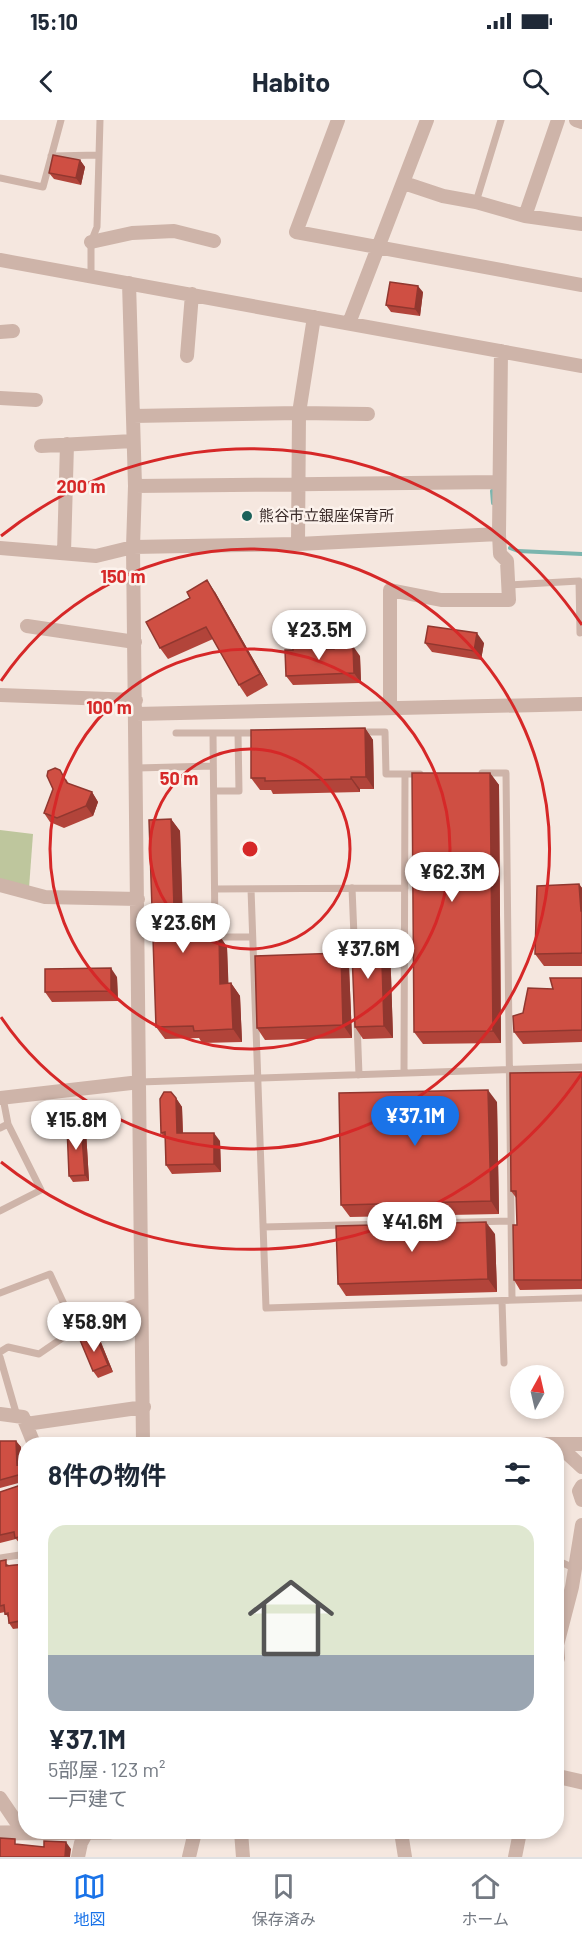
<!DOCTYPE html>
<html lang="ja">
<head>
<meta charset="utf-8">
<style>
	body { margin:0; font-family:Barlow,"Noto Sans JP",sans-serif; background:#f2f2f3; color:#1f2937; height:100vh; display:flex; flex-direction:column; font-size:22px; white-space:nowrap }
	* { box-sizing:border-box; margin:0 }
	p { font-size:20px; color:#747a83 }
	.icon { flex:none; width:33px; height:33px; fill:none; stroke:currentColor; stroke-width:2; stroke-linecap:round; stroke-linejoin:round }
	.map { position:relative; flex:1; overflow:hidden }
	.sheet { position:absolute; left:18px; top:1317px; width:546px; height:402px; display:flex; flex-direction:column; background:#fff; border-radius:24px; box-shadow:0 3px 9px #0003 }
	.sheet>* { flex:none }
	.needle { width:39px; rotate:8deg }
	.fabs { position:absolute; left:510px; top:1245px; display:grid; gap:12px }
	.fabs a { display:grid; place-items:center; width:54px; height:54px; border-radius:50%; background:#fff; box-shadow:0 3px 9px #0003; font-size:30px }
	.price { position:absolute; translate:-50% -51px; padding:0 14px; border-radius:21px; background:#fff; color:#222; font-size:20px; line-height:39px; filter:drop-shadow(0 2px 3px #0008) }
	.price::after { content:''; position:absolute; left:50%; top:36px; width:18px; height:14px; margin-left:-9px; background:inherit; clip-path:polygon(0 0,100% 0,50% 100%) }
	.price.current { background:#1a73e8; color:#fff }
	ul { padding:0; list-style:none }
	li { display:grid; align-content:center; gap:12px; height:318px; padding:0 30px }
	li span { display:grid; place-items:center; height:186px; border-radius:18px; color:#555 }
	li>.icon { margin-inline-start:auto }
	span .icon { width:108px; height:108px; fill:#fffc; stroke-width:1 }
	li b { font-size:26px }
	h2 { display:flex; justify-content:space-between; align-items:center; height:72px; padding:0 30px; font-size:26px }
	.status { display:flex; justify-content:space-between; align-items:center; height:42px; padding:0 30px; background:#fff; direction:ltr }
	.status svg { height:16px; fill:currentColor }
	header { display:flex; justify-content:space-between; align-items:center; height:78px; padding:0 30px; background:#fff; font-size:27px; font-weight:700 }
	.menu { display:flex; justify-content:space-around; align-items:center; height:84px; border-top:2px solid #e0e1e3; background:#fff; font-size:16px; color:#747a83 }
	.menu a { display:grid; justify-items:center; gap:3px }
	.menu .current { color:#1a73e8 }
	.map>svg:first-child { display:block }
	.green { fill:#bec69d }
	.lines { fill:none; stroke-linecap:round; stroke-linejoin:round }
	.stream { stroke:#7bb5ae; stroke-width:4 }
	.service { stroke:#ceb4a9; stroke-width:7 }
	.minor { stroke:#ceb4a9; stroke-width:14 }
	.tertiary { stroke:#ceb4a9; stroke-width:15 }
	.wall { fill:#b2443a }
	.shaded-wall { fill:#91372f }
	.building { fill:#cf4f43; stroke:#91372f; stroke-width:1.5 }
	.ring { fill:none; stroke:#d62828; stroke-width:3 }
	.poi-dot { fill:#1b615a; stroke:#fcf2ec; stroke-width:2 }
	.labels { text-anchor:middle; stroke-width:5; stroke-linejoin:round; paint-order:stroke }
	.poi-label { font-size:15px; fill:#3b2c2a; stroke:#fcf2ec; text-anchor:start }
	.centre { fill:#d62828; stroke:#fcf2ec; stroke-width:3 }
	.ring-label { font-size:18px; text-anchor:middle; font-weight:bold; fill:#d62828; stroke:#fcf2ec; stroke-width:5; stroke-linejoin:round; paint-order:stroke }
</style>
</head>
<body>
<div class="status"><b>15:10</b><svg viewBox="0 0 49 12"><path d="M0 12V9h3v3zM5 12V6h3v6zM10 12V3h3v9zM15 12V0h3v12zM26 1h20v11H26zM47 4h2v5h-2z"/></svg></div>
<header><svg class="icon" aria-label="back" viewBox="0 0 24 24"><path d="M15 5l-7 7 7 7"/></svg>Habito<svg class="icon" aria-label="search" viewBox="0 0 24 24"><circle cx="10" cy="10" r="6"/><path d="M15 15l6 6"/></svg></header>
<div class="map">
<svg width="582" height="1737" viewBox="0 0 582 1737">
	<rect width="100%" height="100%" fill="#f5e7df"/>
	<path class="green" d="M0 710 33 714 29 768 0 760Z"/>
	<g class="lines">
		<path class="stream" d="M492 371 493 383
			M510 428 518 431 582 434"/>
		<path class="service" d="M51 36 99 35
			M0 58 43 67 61 0
			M476 82 501 0
			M91 156V122L97 107 100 0
			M509 465 579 461 580 513
			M358 612H385L386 654H420
			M176 613H260
			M213 613 215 817H252
			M137 648 213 646
			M482 653H506L512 1180
			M214 671H239L238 613
			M352 768 355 840
			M215 769 405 768
			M251 769 266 1188 582 1178
			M357 902 359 955
			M404 953 405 654
			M140 962 582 947
			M3 978 8 1004
			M0 1008 8 1004 41 1070 0 1091
			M263 1107 511 1101
			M0 1173 50 1154 75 1208
			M502 1181 504 1243
			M0 1232 8 1227 39 1234C75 1209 99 1193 141 1180
			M0 1237 17 1296
			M0 1438 26 1434
			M556 1440 574 1448"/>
		<path class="minor" d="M338 0 296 112 582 165
			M576 0 582 2
			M404 63 443 76 476 82 525 96 582 104
			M525 96 558 0
			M91 122 132 113 174 111 214 121
			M0 140 582 246
			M129 163 135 366 133 427 143 1324
			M314 197 299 293 298 424 499 414 501 231
			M349 203 427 0
			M0 212 13 211
			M187 236 192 174
			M0 278 36 280
			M133 296 299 293 368 294
			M41 326 133 321
			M135 366 498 362
			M0 428 96 436 133 427 298 424
			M64 433 67 324
			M27 506 135 522
			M0 575 136 580
			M390 588V470L441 480H509L507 441 500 434 499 414
			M136 594 582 584
			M0 765 45 777 138 779
			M0 978 140 962
			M0 1294 23 1297 34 1324
			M26 1304 144 1287
			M544 1324H582
			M557 1324 582 1347
			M582 1366 579 1371 582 1380
			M556 1544 558 1538 557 1525 572 1467 582 1405
			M0 1678 19 1706 18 1713
			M241 1712 243 1737
			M401 1712 405 1737
			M78 1737 81 1723 87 1712
			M189 1737 195 1712
			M515 1737 520 1712"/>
		<path class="tertiary" d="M556 1656 582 1662
			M0 1713 110 1712"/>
	</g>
	<path class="wall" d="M80 40 85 47 81 65 54 59 49 53Z
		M423 172 420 196 391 192 386 185Z
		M215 472 268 565 247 577 239 565 213 519 168 539 160 528Z
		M425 523H484L481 540 432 532Z
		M313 525 316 529 360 536 361 563 293 565 286 556 293 530Z
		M365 608 373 620 374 669H360V672L273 674 271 670H260L251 658Z
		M490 653 499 665 501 923 423 924 414 912Z
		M66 659 69 664 92 672 98 682 93 696 64 708 50 702 44 693Z
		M171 699 180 711 183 816 219 815 227 827 228 863H231L240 876 242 922 202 923 199 918 165 919 156 907Z
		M579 764 582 768V846H544L535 834Z
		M390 823 393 918 363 919 355 907 356 833Z
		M341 833 349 846 352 918 265 920 257 908Z
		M117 857 118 881 52 882 45 872Z
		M582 858V922L523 924 514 912 523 893 553 869Z
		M582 952V1169L520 1170 514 1160 517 1105V1079L511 1071Z
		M176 978 182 987 183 1013 220 1021 221 1052 172 1054 166 1045 165 1018 161 1013Z
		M497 982 499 1094 350 1097 341 1085Z
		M81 1005 86 1011 89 1061 73 1062 69 1056Z
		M495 1114 497 1172 346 1176 338 1164Z
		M95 1214 100 1220 113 1252 98 1258 93 1251Z
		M0 1321H16L21 1327V1346L25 1351 26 1355V1361L0 1368Z
		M24 1364 26 1366V1423L20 1424 16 1419 0 1423V1372Z
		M0 1441 9 1445 26 1444V1535L22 1530 21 1508 13 1509 9 1503V1499L5 1492 0 1493Z"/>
	<path class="shaded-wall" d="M80 40 85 47 81 65 76 58Z
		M418 166 423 172 420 196 415 189Z
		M207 460 215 472 268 565 260 554Z
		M477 513 484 523 481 540 474 531Z
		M353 526 360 536 361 563 354 553Z
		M365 608 373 620 374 669 366 657Z
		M490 653 499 665 501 923 493 911Z
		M351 657 360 669V672L351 659Z
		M92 672 98 682 93 696 86 686Z
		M171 699 180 711 184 828 175 816Z
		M579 764 582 768V793L581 791Z
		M381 811 390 823 393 918 384 906Z
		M219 815 227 827 229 876 220 864Z
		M341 833 349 846 352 918 343 905Z
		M111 848 117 857 118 881 111 871Z
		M231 863 240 876 242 922 233 909Z
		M488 970 497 982 499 1094 491 1081Z
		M176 978 182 987 183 1022 177 1013Z
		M81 1005 86 1011 89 1061 85 1055Z
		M214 1013 220 1021 221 1052 214 1044Z
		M486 1102 495 1114 497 1172 488 1159Z
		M95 1214 100 1220 113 1252 108 1245Z
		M16 1321 21 1327V1346L25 1351 26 1359 17 1345Z
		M66 1722 71 1729 70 1737H65Z"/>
	<path class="building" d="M53 35 80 40 76 58 49 53Z
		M390 162 418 166 415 189 386 185Z
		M207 460 260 554 239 565 206 507 160 528 146 502 190 478 187 472Z
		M428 506 477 513 474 531 425 523Z
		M313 525V529H334V527L353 526 354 553 286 556 285 530H293V526Z
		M365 608 366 657H351V659L265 661V658H251V610Z
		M55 648 60 650 67 663 92 672 86 686 57 698 44 693 53 669 47 656 48 651Z
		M412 653H490L493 911 414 912Z
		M171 699 175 816 219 815 220 864 231 863 233 909 194 911 193 906 156 907 149 700Z
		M579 764 581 791H582V833L535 834 537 766Z
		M355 811H381L384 906 355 907 352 833H356Z
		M341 833 343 905 257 908 255 836Z
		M111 848V871L45 872V849Z
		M550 858H582V910L514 912 513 896 523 893 528 868 553 869Z
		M582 952V1160H514L513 1105H517L516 1071H511L510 953Z
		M488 970 491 1081 341 1085 339 973Z
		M164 972H171L176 978 177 1013H214V1044L166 1045 165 1012 161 1013 160 979Z
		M81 1005 85 1055 69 1056 67 1006Z
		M486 1102 488 1159 338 1164 336 1106Z
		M95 1214 108 1245 93 1251 80 1220Z
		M0 1321H16L17 1345 20 1344 22 1354 0 1360Z
		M24 1364 25 1367H26V1415L15 1418 14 1412 0 1415V1372Z
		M6 1440V1446L26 1444V1530H22L20 1501 9 1503 8 1493 5 1494 4 1485 0 1486V1441Z
		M0 1718 15 1719V1724L44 1727V1721L66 1722 65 1737H0Z"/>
	<g class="ring">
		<circle cx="250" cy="729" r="100"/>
		<circle cx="250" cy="729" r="200"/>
		<path d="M1 561A300 300 0 1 1 1 897"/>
		<path d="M582 953A400 400 0 0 1 1 1042M1 416A400 400 0 0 1 582 505"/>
	</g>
	<circle class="poi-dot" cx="247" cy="396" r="6"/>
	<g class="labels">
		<g class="poi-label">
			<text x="259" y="401">熊谷市立銀座保育所</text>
		</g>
	</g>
	<circle cx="250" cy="729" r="9" class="centre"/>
	<g class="ring-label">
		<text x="81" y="373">200 m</text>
		<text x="123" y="463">150 m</text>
		<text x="109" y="594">100 m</text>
		<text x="179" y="665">50 m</text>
	</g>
</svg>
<div class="fabs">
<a><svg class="needle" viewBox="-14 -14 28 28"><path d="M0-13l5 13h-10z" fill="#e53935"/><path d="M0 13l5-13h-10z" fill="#747a83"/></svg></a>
</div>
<b class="price" style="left:319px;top:541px">¥23.5M</b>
<b class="price" style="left:452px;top:783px">¥62.3M</b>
<b class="price" style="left:183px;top:834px">¥23.6M</b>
<b class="price" style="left:368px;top:860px">¥37.6M</b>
<b class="price current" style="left:415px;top:1027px">¥37.1M</b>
<b class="price" style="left:76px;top:1031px">¥15.8M</b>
<b class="price" style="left:412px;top:1133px">¥41.6M</b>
<b class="price" style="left:94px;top:1233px">¥58.9M</b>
<section class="sheet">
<h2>8件の物件<svg class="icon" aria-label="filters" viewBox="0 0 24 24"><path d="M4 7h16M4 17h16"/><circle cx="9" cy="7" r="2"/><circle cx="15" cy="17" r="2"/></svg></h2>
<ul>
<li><span style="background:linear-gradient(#dfe7d0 70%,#9aa5b1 0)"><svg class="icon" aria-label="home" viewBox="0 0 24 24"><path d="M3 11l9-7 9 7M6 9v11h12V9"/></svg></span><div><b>¥37.1M</b><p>5部屋 · 123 m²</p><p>一戸建て</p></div></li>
</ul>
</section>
</div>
<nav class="menu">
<a class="current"><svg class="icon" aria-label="map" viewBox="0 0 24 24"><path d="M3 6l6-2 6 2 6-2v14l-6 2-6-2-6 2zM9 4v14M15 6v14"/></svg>地図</a>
<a><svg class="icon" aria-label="saved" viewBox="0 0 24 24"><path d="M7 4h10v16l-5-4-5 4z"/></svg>保存済み</a>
<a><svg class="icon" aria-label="home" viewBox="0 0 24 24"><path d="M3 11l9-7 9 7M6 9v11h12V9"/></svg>ホーム</a>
</nav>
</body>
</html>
